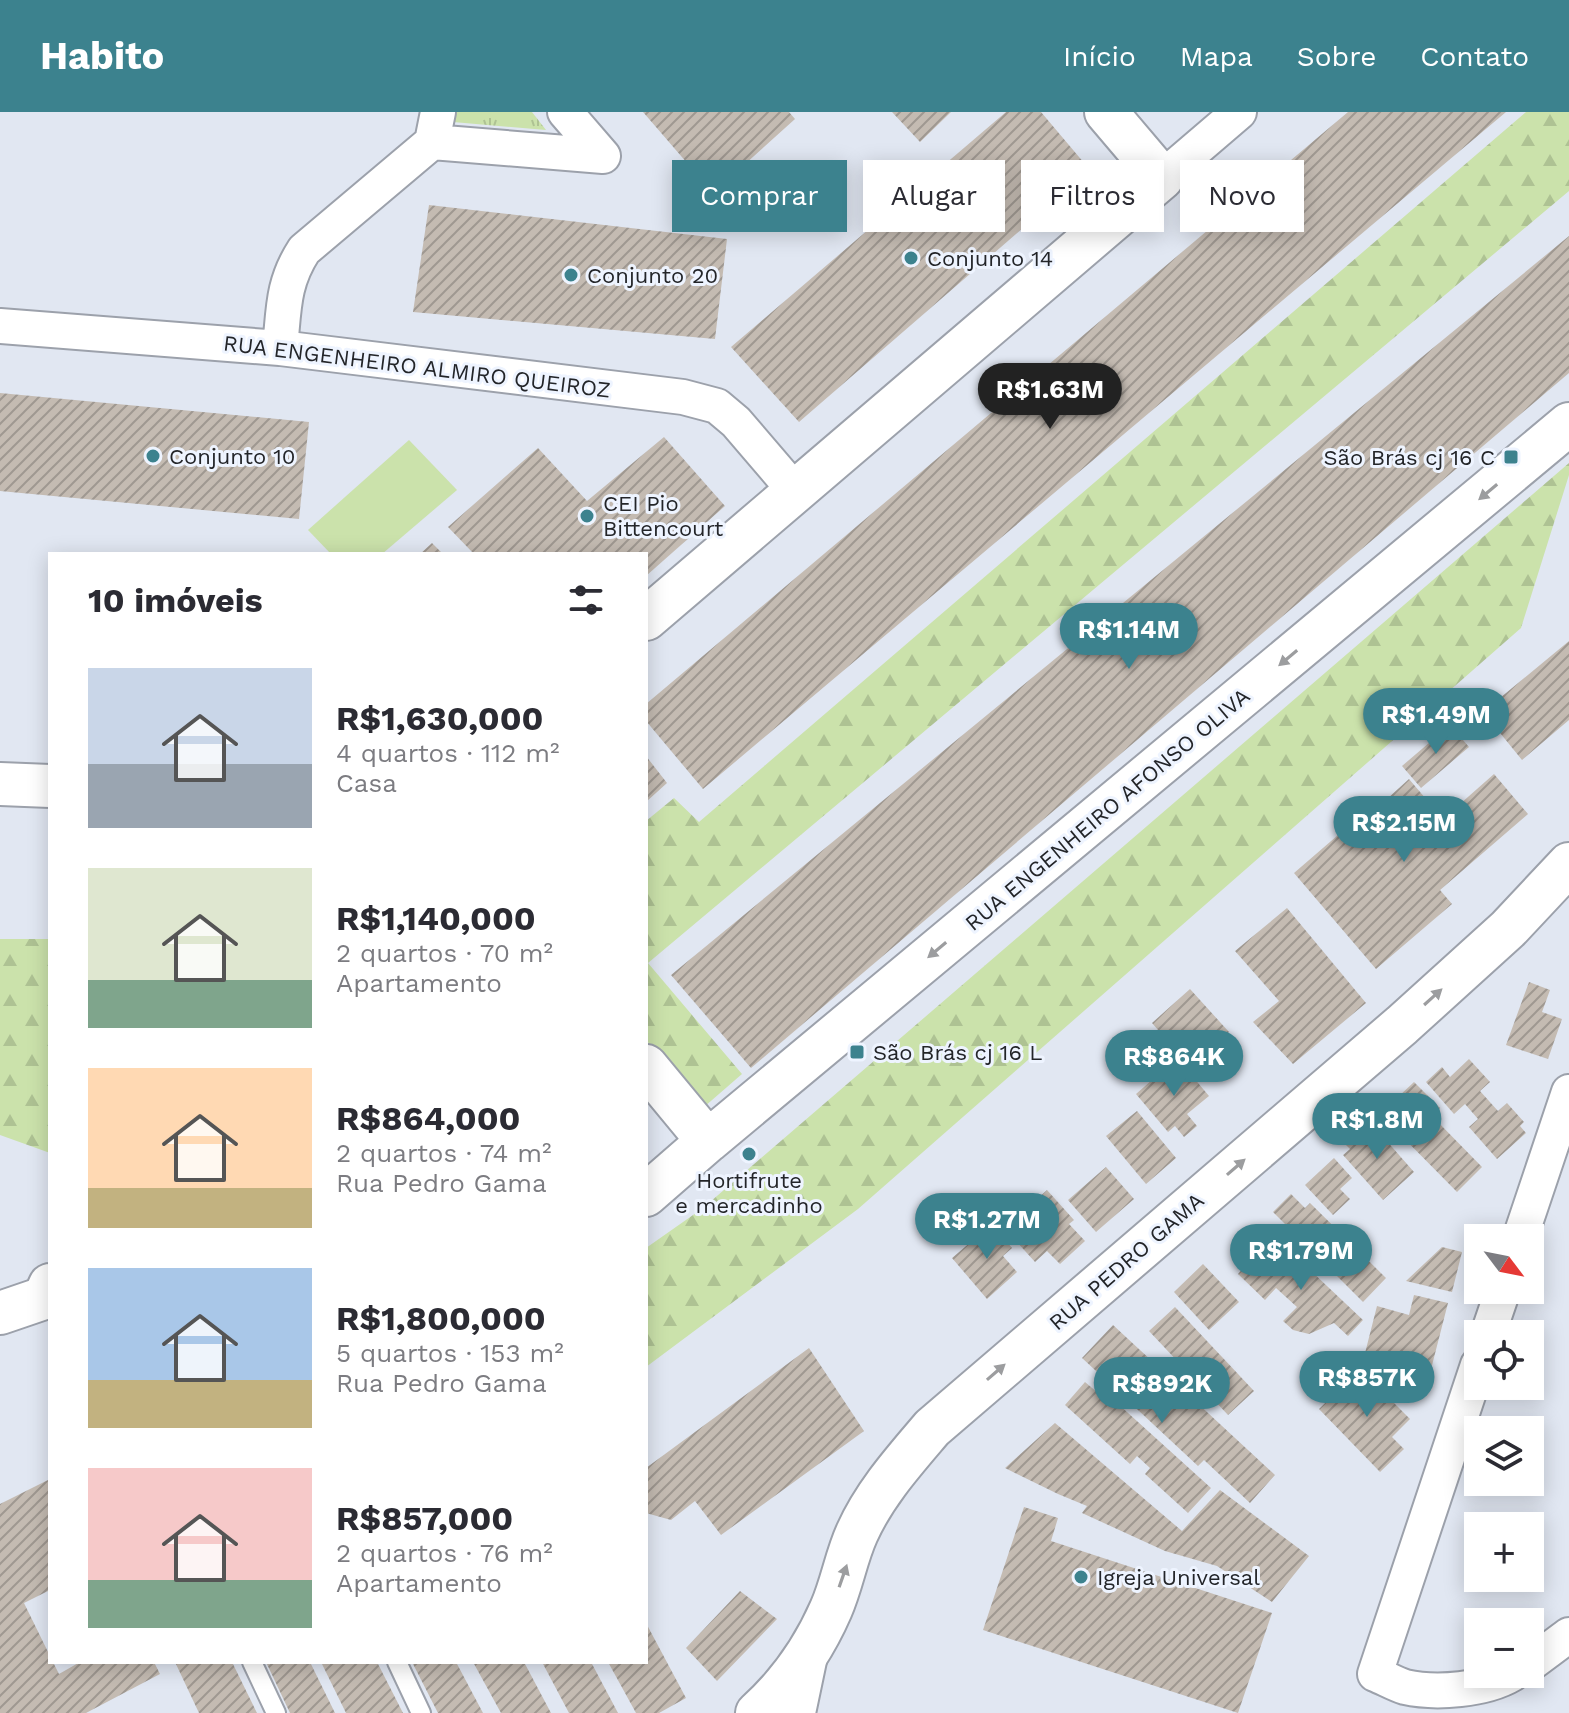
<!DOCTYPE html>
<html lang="pt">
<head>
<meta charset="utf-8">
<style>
	body { margin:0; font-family:"Work Sans",sans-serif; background:#f2f2f3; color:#2b2b33; height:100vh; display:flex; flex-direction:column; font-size:30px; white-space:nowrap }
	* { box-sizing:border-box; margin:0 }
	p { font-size:26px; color:#7c7c81 }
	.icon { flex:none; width:44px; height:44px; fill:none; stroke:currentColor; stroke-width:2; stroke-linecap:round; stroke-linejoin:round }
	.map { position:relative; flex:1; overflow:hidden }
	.side { position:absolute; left:48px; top:440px; width:600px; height:1112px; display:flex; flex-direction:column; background:#fff; border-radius:0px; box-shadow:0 4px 20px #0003 }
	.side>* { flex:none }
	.guide { position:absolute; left:672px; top:48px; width:760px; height:72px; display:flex; gap:16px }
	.needle { width:52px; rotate:122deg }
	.tools { position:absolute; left:1464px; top:1112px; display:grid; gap:16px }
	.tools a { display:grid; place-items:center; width:80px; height:80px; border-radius:0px; background:#fff; box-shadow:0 4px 20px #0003; font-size:40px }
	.price { position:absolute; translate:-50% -68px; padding:0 18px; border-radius:28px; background:#3c828e; color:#fff; font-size:26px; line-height:52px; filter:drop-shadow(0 2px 4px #0008) }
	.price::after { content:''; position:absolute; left:50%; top:48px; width:24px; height:18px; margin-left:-12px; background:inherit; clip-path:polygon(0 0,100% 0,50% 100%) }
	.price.selected { background:#222; color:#fff }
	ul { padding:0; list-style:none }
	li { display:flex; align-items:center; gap:24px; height:200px; padding:0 40px }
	li span { display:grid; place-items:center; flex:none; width:224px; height:160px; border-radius:0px; color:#555 }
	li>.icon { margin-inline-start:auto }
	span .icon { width:96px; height:96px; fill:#fffc; stroke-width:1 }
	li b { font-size:34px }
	h2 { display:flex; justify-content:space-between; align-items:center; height:96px; padding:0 40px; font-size:34px }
	.pill { padding:0 28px; border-radius:0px; background:#fff; box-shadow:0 4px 20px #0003; font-size:28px; line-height:72px }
	.pill.selected { background:#3c828e; color:#fff }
	header { display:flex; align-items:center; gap:48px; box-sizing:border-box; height:112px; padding:0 40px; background:#3c828e; color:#fff }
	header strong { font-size:38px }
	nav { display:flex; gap:44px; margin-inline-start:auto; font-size:28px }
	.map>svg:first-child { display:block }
	.grass { fill:url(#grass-tufts) }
	.forest { fill:url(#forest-firs) }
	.garden { fill:#cbe2ab }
	.building { fill:url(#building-hatch) }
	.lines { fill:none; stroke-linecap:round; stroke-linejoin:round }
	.service-casing { stroke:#9ca1ab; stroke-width:22 }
	.minor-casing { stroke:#9ca1ab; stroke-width:38 }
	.tertiary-casing { stroke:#9ca1ab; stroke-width:46 }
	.service { stroke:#fff; stroke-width:18 }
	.minor { stroke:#fff; stroke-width:34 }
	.tertiary { stroke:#fff; stroke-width:42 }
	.oneway { fill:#9c9d9f }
	.poi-dot { fill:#3c828e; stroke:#eef4ff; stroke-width:3 }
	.labels { text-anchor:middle; stroke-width:6; stroke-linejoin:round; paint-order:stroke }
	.poi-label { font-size:22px; fill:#232529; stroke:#eef4ff; text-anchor:start }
	.street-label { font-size:22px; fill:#232529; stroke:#eef4ff }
</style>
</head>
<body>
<header>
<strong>Habito</strong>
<nav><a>Início</a><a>Mapa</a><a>Sobre</a><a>Contato</a></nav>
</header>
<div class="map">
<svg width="1569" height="1601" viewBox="0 0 1569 1601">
	<defs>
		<pattern id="grass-tufts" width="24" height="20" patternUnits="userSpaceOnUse" patternTransform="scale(2)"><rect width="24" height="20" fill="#cbe2ab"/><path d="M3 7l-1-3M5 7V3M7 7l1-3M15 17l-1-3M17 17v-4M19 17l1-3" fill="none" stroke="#aec293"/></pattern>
		<pattern id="forest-firs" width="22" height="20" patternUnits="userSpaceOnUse" patternTransform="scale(2)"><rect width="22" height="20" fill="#cbe2ab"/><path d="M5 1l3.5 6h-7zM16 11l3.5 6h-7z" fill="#aec293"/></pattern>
		<pattern id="building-hatch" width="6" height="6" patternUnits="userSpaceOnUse" patternTransform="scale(2)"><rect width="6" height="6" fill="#c4bbb2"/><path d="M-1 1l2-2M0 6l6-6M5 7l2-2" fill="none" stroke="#9f9891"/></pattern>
	</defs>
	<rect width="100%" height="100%" fill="#e1e7f2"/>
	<path class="grass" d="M455 0H532L546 18 453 10Z"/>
	<path class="forest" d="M1526 0H1569V79L648 851 742 962 704 995 646 928V709L674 686 699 710Z
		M1569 351V363L1521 516 858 1097 646 1255V1136L703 1096Z
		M0 827H50V1041L0 1023Z"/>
	<path class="garden" d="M409 328 457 378 382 442H331L308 418Z"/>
	<path class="building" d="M643 0H789L795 7 713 81Z
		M892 0H951L920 30Z
		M1006 0H1041L1090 58 799 310 731 235Z
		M1348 0H1506L703 677 646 609V592Z
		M429 93 727 127 715 227 413 200Z
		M1569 124V261L751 956 671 863Z
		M0 281 309 310 299 407 0 379Z
		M664 325 725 394 646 464V442H565L563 440 561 442H474L448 415 538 336 587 389Z
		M432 431 443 442H420Z
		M1569 529V608L1522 648 1483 600Z
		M1450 613 1469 635 1421 676 1402 654Z
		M646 644 667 671 646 690Z
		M1494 662 1528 702 1440 778 1452 792 1376 857 1294 761 1374 692 1378 695 1409 667 1443 707Z
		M1287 796 1366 891 1293 952 1253 910 1279 889 1235 839Z
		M1529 870 1550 878 1542 900 1562 907 1548 947 1506 933Z
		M1190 877 1229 920 1190 955 1152 911Z
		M1177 946 1209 984 1187 1002 1197 1014 1184 1025 1175 1014 1168 1020 1136 982Z
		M1469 947 1490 970 1480 979 1498 999 1507 991 1524 1010 1520 1014 1526 1021 1497 1047 1469 1015 1478 1007 1465 992 1454 1002 1426 970 1442 955 1450 965Z
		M1414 970 1440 996 1432 1004 1482 1055 1457 1080 1380 1002Z
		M1137 999 1176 1046 1146 1072 1106 1024Z
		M1370 1010 1414 1060 1383 1088 1343 1043 1350 1037 1346 1033Z
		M1334 1046 1352 1066 1340 1077 1350 1087 1333 1103 1305 1073Z
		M1106 1055 1134 1087 1096 1120 1068 1088Z
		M1047 1078 1074 1108 1069 1112 1085 1129 1060 1152 1047 1139 1035 1150 1005 1117Z
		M1291 1082 1305 1096 1310 1091 1386 1166 1363 1190 1273 1100Z
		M992 1112 1012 1136 1003 1144 1017 1160 987 1187 952 1146Z
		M1273 1123 1363 1208 1348 1224 1334 1211 1309 1222 1293 1218 1283 1209 1297 1195 1276 1176 1265 1188 1238 1162 1247 1152 1257 1162 1275 1144 1264 1133Z
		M1442 1135 1462 1140 1452 1180 1406 1169Z
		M1203 1152 1239 1190 1209 1218 1174 1180Z
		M1414 1183 1448 1191 1429 1265 1363 1249 1377 1194 1409 1203Z
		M1175 1195 1254 1279 1228 1303 1149 1219Z
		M1113 1213 1275 1363 1250 1391 1204 1348 1198 1354 1123 1284 1117 1291 1211 1376 1188 1401 1145 1362 1150 1356 1137 1344 1130 1352 1065 1293 1085 1270 1098 1281 1108 1270 1082 1246Z
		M809 1236 864 1319 721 1423 695 1389 671 1408 646 1401V1356Z
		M1360 1257 1410 1307 1392 1325 1404 1337 1380 1360 1319 1297Z
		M1055 1311 1182 1419 1220 1378 1309 1444 1272 1490 1217 1454 1165 1439 1082 1401 1087 1394 1058 1382 1005 1356Z
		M50 1367V1478L24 1491 50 1544V1550H53L59 1562 80 1550H154L160 1562 86 1601H0V1392Z
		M1024 1395 1058 1406 1051 1429 1272 1501 1238 1601 983 1518Z
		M740 1479 777 1507 717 1569 686 1536Z
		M646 1511 686 1586 659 1601H636L608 1550H646Z
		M175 1550H232L257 1601H199Z
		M266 1550H310L335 1601H290Z
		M321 1550H377L403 1601H346Z
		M412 1550H456L483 1601H438Z
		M473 1550H524L551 1601H501Z
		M542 1550H591L618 1601H569Z"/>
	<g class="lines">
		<defs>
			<path id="service" d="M252 1550 276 1601
				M397 1550 421 1601"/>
			<path id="minor" d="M432 30 438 0
				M1162 66 1239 0
				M0 214 280 236 683 285 717 294 736 310 796 380
				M280 236C284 198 282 172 304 138L432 30 603 44 565 0
				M1520 1126 1569 980
				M1488 1222 1503 1178
				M1478 1253 1375 1562C1385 1566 1395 1572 1405 1575 1436 1582 1485 1578 1512 1562
				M1530 1552 1569 1523
				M798 1601 811 1539"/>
			<path id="tertiary" d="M646 507 1162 66 1106 0
				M0 672 50 674
				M646 954 708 1029
				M646 1083 708 1029 1569 312
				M0 1201 44 1186 50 1173
				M757 1601C788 1573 814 1536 831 1497 842 1472 846 1445 857 1421 875 1381 904 1349 932 1316L1402 913 1508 817 1569 752"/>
		</defs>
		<use href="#service" class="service-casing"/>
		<use href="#minor" class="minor-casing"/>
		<use href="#tertiary" class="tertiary-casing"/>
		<use href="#service" class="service"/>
		<use href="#minor" class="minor"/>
		<use href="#tertiary" class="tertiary"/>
	</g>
	<defs><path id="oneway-solid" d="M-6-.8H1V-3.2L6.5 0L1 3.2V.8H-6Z" transform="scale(2)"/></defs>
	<g class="oneway">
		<use href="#oneway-solid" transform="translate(1488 380) rotate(140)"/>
		<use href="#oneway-solid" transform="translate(1288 546) rotate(140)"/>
		<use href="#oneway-solid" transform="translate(937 838) rotate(140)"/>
		<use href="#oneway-solid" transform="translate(1433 885) rotate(-42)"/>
		<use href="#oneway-solid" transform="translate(1236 1055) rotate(-41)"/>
		<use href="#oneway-solid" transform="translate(996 1260) rotate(-41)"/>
		<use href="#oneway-solid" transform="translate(843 1464) rotate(-71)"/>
	</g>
	<g class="poi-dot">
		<circle cx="911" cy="146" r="8"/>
		<circle cx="571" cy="163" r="8"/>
		<circle cx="153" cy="344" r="8"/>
		<rect x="1503" y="337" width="16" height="16" rx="4"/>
		<circle cx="587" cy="404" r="8"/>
		<rect x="849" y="932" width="16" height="16" rx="4"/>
		<circle cx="749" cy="1042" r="8"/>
		<circle cx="1081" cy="1465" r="8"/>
	</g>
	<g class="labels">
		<g class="poi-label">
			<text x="927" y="154">Conjunto 14</text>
			<text x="587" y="171">Conjunto 20</text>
			<text x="169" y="352">Conjunto 10</text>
			<text x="1495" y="353" text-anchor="end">São Brás cj 16 C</text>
			<text x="603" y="399">CEI Pio<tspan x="603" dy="25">Bittencourt</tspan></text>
			<text x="873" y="948">São Brás cj 16 L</text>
			<text x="749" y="1076" text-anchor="middle">Hortifrute<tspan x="749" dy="25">e mercadinho</tspan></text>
			<text x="1097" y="1473">Igreja Universal</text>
		</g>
		<g class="street-label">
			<text transform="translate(417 254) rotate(7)" y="8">RUA ENGENHEIRO ALMIRO QUEIROZ</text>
			<text transform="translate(1107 697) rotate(-40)" y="8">RUA ENGENHEIRO AFONSO OLIVA</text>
			<text transform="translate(1126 1149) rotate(-41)" y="8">RUA PEDRO GAMA</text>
		</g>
	</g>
</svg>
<div class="tools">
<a><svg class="needle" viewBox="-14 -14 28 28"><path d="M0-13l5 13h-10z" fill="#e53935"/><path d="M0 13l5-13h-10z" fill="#7c7c81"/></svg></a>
<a><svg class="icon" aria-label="locate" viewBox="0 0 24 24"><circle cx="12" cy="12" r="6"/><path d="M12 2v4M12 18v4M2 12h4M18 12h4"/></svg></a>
<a><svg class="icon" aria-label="layers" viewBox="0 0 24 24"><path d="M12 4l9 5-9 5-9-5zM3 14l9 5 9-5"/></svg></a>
<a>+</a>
<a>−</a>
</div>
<b class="price selected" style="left:1050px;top:319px">R$1.63M</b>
<b class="price" style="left:1129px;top:559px">R$1.14M</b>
<b class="price" style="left:1436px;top:644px">R$1.49M</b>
<b class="price" style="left:1404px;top:752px">R$2.15M</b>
<b class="price" style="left:1174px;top:986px">R$864K</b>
<b class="price" style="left:1377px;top:1049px">R$1.8M</b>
<b class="price" style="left:987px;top:1149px">R$1.27M</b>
<b class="price" style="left:1301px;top:1180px">R$1.79M</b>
<b class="price" style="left:1367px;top:1307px">R$857K</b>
<b class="price" style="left:1162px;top:1313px">R$892K</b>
<div class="guide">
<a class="pill selected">Comprar</a>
<a class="pill">Alugar</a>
<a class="pill">Filtros</a>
<a class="pill">Novo</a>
</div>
<section class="side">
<h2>10 imóveis<svg class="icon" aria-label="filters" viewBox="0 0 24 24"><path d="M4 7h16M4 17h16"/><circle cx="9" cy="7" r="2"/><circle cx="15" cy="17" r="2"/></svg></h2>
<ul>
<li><span style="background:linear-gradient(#c9d6e8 60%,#9aa5b1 0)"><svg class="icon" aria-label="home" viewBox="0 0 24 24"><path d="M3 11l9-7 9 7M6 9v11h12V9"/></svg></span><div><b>R$1,630,000</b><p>4 quartos · 112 m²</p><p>Casa</p></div></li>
<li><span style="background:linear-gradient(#dfe7d0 70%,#7fa58c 0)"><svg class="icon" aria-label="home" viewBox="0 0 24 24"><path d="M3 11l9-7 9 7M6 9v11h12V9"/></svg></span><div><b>R$1,140,000</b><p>2 quartos · 70 m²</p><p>Apartamento</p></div></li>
<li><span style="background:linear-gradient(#ffd9b3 75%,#c2b280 0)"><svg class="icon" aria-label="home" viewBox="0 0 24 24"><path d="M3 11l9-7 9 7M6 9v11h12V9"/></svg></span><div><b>R$864,000</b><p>2 quartos · 74 m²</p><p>Rua Pedro Gama</p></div></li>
<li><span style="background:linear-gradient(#a9c7e8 70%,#c2b280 0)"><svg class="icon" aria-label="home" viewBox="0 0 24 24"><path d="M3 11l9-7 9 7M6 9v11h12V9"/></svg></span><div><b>R$1,800,000</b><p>5 quartos · 153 m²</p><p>Rua Pedro Gama</p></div></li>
<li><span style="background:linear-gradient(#f6c9c9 70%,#7fa58c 0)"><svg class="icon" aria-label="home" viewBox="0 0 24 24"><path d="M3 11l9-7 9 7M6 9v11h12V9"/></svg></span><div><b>R$857,000</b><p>2 quartos · 76 m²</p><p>Apartamento</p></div></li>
</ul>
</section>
</div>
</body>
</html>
